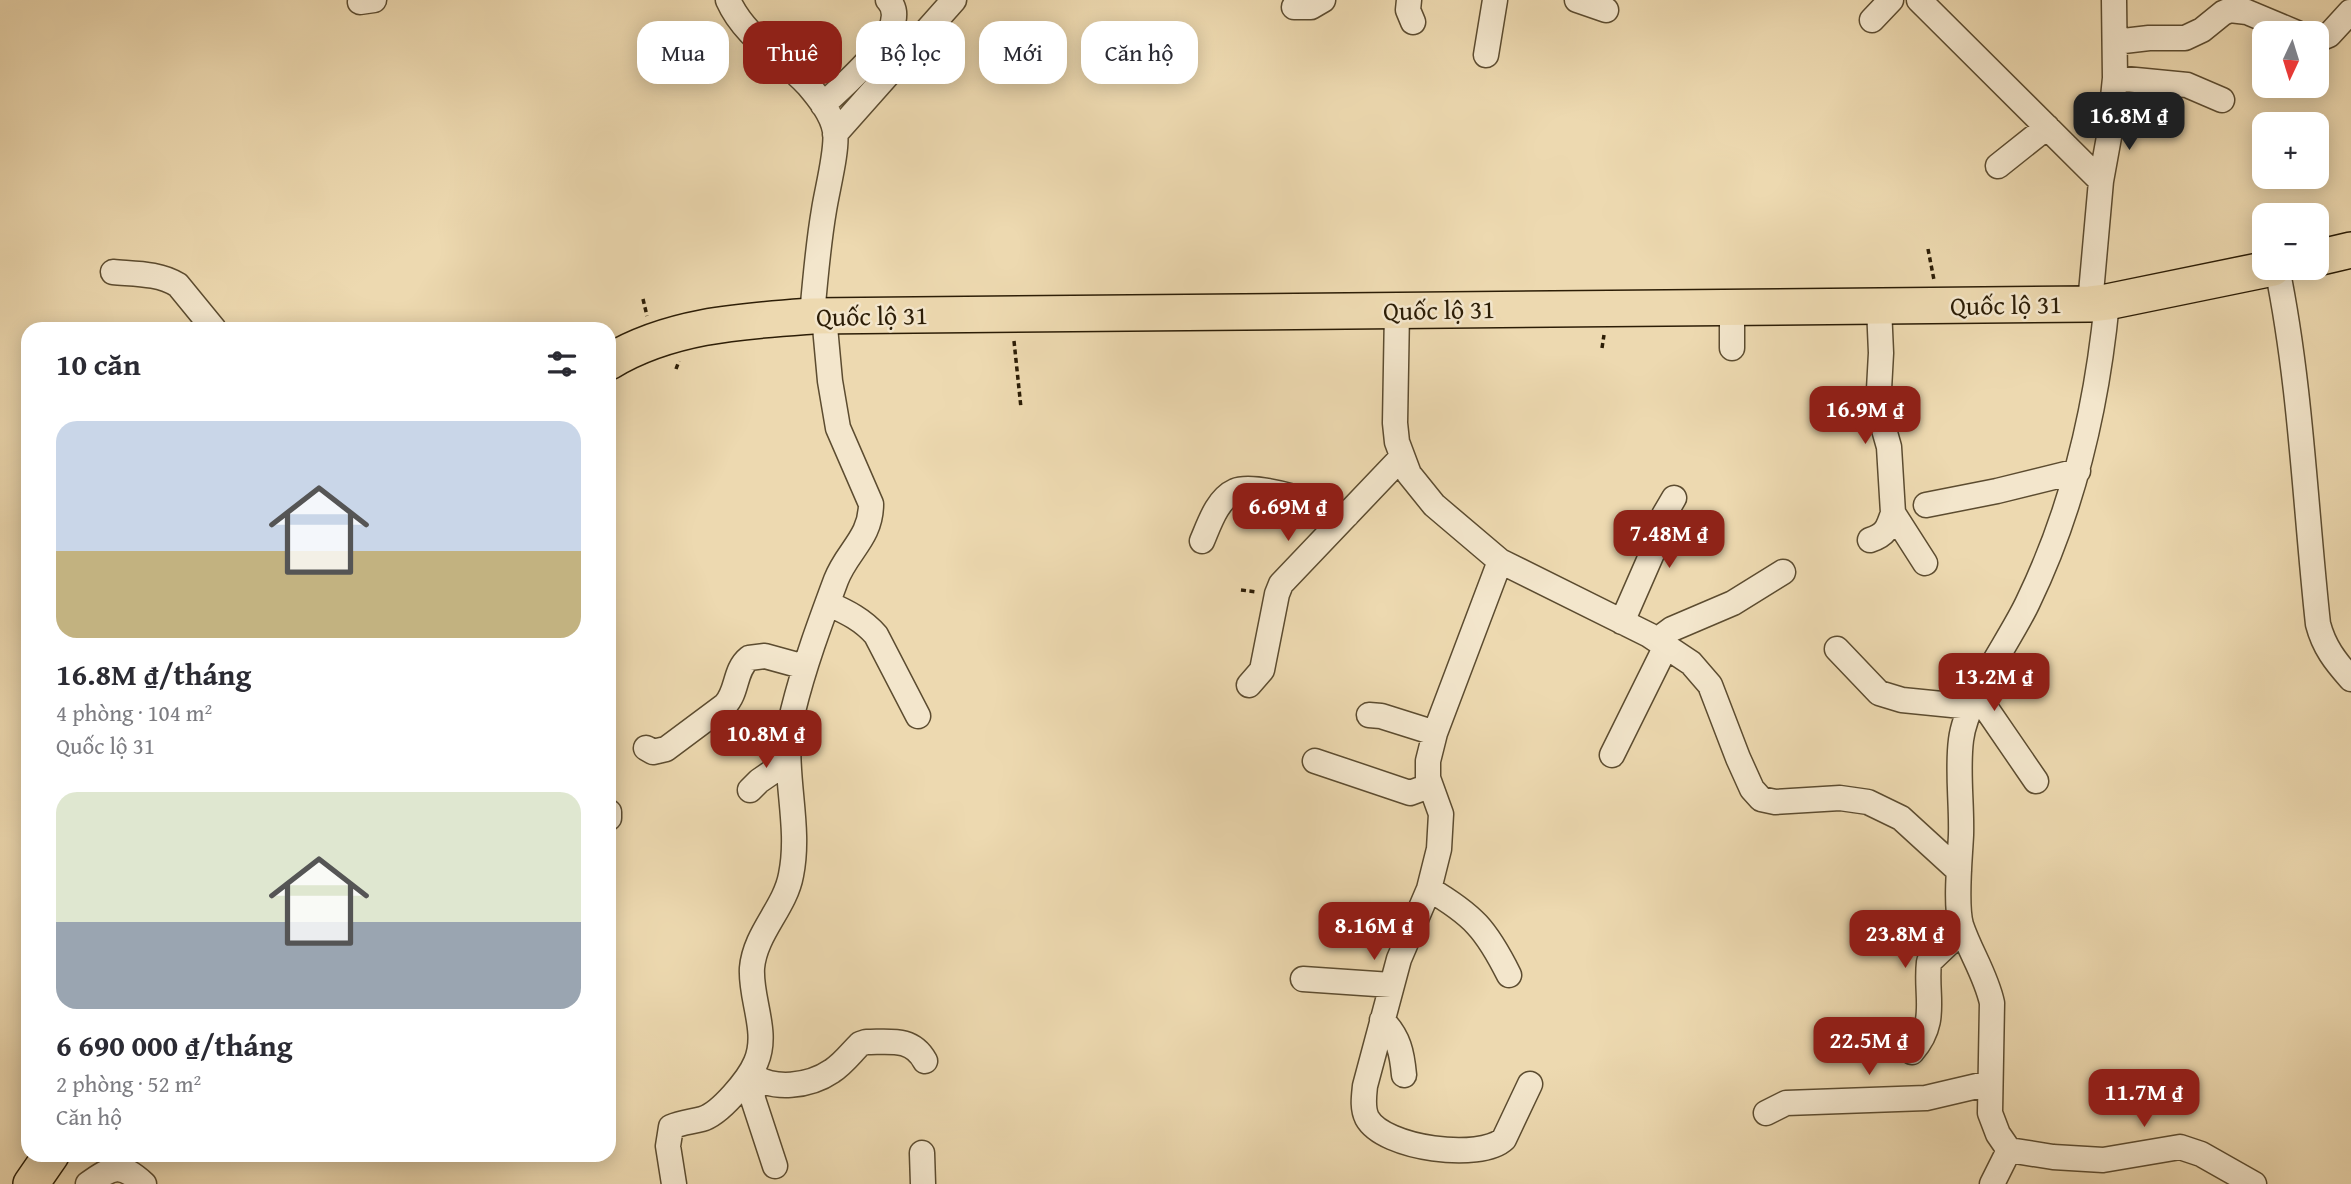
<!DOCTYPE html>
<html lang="vi">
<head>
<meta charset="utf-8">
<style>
	body { margin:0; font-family:"Gentium Book Plus",serif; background:#f7f7f7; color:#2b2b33; height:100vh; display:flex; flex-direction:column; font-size:26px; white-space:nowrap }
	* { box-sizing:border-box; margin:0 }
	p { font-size:23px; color:#7c7c81 }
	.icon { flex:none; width:38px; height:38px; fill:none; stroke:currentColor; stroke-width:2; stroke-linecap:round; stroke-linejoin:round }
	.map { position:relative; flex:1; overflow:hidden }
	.panel { position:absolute; left:21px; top:322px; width:595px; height:840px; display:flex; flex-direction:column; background:#fff; border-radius:21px; box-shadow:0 4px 18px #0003 }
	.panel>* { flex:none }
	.guide { position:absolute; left:637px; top:21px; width:665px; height:63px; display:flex; gap:14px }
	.needle { width:46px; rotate:184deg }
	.buttons { position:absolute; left:2252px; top:21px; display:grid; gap:14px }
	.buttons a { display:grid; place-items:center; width:77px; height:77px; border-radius:14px; background:#fff; box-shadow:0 4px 18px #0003; font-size:35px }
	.price { position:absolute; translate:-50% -60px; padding:0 16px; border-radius:14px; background:#8f2418; color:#fff; font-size:23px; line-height:46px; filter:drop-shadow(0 2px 4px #0008) }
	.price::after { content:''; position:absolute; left:50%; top:42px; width:21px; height:16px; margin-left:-10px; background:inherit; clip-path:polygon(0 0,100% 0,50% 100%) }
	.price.on { background:#222; color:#fff }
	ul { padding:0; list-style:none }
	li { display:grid; align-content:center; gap:14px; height:371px; padding:0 35px }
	li span { display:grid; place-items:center; height:217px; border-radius:21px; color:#555 }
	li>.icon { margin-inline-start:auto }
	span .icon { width:126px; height:126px; fill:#fffc; stroke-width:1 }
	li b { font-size:30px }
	h2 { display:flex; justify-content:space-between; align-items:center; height:84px; padding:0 35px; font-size:30px }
	.chip { padding:0 24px; border-radius:21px; background:#fff; box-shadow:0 4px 18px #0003; font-size:24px; line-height:63px }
	.chip.on { background:#8f2418; color:#fff }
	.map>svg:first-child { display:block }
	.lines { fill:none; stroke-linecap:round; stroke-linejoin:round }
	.minor-casing { stroke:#5c4c30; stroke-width:27 }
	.highway-casing { stroke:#2c1d06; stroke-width:38 }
	.path { stroke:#2c1d06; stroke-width:3.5; stroke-dasharray:5 3.5; stroke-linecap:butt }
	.minor { stroke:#f3e6cc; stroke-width:24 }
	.highway { stroke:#edd9b0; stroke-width:35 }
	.labels { text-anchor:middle; stroke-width:5; stroke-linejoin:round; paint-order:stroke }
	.street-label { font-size:26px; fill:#2c1d06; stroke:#f3e6cc }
</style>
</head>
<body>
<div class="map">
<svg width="2351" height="1184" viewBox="0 0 2351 1184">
	<rect width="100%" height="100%" fill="#edd9b0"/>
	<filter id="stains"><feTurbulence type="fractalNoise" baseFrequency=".00286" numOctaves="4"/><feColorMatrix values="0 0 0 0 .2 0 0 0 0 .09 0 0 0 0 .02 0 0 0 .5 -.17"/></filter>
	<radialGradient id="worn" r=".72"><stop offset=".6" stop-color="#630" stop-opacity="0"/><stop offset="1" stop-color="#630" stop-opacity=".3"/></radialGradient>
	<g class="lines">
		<defs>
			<path id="minor" d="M728 0C745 38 781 56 808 85 819 98 832 114 835 131 838 149 827 190 824 210 818 245 815 281 812 316
				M1409 0 1408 10 1413 22
				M1577 0 1606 10
				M1919 0 2101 181
				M360 2 374 0
				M1294 7H1311L1323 0
				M1872 20 1891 0
				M2317 40 2329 35 2350 12
				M2115 42 2149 38H2185L2202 30 2223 13 2230 10 2247 12 2297 33
				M1486 55 1495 0
				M2115 78 2187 85 2222 100
				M823 105C842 86 915 28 888 0
				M835 134 954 0
				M1998 166 2047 127
				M2277 268C2301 385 2305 505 2318 624 2324 647 2335 661 2351 679
				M113 272C135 274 159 273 178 285L214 329
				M2107 302C2097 407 2074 507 2028 602 2010 641 1966 698 1961 740 1957 771 1962 804 1961 835 1960 858 1955 904 1961 925 1970 952 1986 975 1992 1003L1990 1113 1998 1134 2009 1150 2053 1157 2103 1160 2180 1147 2201 1154 2254 1184
				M2090 304 2101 181 2109 137 2115 78 2114 0
				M1879 307 1881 353 1878 408 1889 447 1893 513 1925 563
				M1732 308V348
				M1397 311 1395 423 1397 442 1409 474 1434 505 1500 561 1649 635 1691 663 1710 685 1738 758 1752 789 1761 799 1775 802 1840 798 1868 802 1901 818 1959 871
				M1926 505 1997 491 2078 471
				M1870 540C1886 535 1888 528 1893 513
				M1202 541C1209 525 1217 499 1235 491 1257 482 1325 506 1347 515
				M1500 561 1435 733 1428 761V778L1441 814 1439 849 1429 889 1399 959 1365 1086C1364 1096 1362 1108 1367 1118 1384 1149 1481 1161 1504 1139L1530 1084
				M829 604C847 612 863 620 876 635L918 716
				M1622 622 1657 542 1664 515 1674 498
				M1657 640 1672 629 1733 603 1783 572
				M1837 649 1879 693 1902 700 1972 707
				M1249 685 1262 670 1277 594 1281 584 1401 458
				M1977 695 2036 781
				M1369 715 1381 716 1435 733
				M646 748 653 752 666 749 725 705C738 692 734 670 749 658L765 656 805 667
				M1612 755 1666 646
				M1315 761 1410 793 1429 786
				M750 790 759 781 788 761
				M609 812V818
				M1429 889C1473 915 1486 929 1509 975
				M1303 979 1391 985
				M1382 1020C1399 1037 1402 1053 1404 1075
				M1912 1052C1939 1021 1925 997 1929 962L1950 942 1960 923
				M750 1073C772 1092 810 1086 832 1071 843 1064 851 1053 860 1044L866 1042C890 1042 912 1037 925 1061
				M752 1076 753 1099 775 1166
				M1766 1113 1786 1103 1926 1098 1990 1083
				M922 1153 923 1184
				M88 1184C113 1166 121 1163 144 1184
				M674 1184 668 1146 671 1127C682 1122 691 1122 702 1119 720 1114 749 1079 756 1062 769 1032 750 999 752 968 755 933 785 908 791 875 802 821 779 765 793 711 804 666 820 623 836 580 847 551 871 538 871 504L838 428 830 381 824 316
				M1992 1184 2009 1150"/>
			<path id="highway" d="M2317 258 2351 250
				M609 362C670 325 742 321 812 316L2090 304 2107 302 2273 268
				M31 1184 51 1155"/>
		</defs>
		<use href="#minor" class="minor-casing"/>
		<use href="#highway" class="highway-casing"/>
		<path class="path" d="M1928 249 1934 280
			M643 299 647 316
			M1014 341 1021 408
			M1602 348 1604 335
			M676 369 679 361
			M1241 590 1257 592"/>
		<use href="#minor" class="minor"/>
		<use href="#highway" class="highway"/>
	</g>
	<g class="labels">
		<g class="street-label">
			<text transform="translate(2006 305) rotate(-1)" y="9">Quốc lộ 31</text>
			<text transform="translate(1439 310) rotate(-1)" y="9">Quốc lộ 31</text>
			<text transform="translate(872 316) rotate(-1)" y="9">Quốc lộ 31</text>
		</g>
	</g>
	<rect width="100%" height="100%" filter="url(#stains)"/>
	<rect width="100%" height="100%" fill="url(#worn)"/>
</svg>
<div class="buttons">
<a><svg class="needle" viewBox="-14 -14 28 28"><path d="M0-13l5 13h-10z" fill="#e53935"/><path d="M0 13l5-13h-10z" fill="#7c7c81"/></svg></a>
<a>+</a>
<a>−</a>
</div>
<b class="price on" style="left:2129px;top:152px">16.8M ₫</b>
<b class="price" style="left:1865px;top:446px">16.9M ₫</b>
<b class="price" style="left:1288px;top:543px">6.69M ₫</b>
<b class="price" style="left:1669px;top:570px">7.48M ₫</b>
<b class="price" style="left:1994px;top:713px">13.2M ₫</b>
<b class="price" style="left:766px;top:770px">10.8M ₫</b>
<b class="price" style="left:1374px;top:962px">8.16M ₫</b>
<b class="price" style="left:1905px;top:970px">23.8M ₫</b>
<b class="price" style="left:1869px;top:1077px">22.5M ₫</b>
<b class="price" style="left:2144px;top:1129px">11.7M ₫</b>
<div class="guide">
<a class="chip">Mua</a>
<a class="chip on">Thuê</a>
<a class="chip">Bộ lọc</a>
<a class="chip">Mới</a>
<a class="chip">Căn hộ</a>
</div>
<section class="panel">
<h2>10 căn<svg class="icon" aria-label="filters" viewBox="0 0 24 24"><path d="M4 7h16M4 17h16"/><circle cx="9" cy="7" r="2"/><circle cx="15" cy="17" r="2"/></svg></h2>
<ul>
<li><span style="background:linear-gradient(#c9d6e8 60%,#c2b280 0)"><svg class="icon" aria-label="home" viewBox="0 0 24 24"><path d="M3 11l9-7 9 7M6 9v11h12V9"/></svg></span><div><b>16.8M ₫/tháng</b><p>4 phòng · 104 m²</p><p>Quốc lộ 31</p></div></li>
<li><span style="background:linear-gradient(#dfe7d0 60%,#9aa5b1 0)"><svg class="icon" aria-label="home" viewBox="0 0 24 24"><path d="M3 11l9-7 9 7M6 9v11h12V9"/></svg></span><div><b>6 690 000 ₫/tháng</b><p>2 phòng · 52 m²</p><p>Căn hộ</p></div></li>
</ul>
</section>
</div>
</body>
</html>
